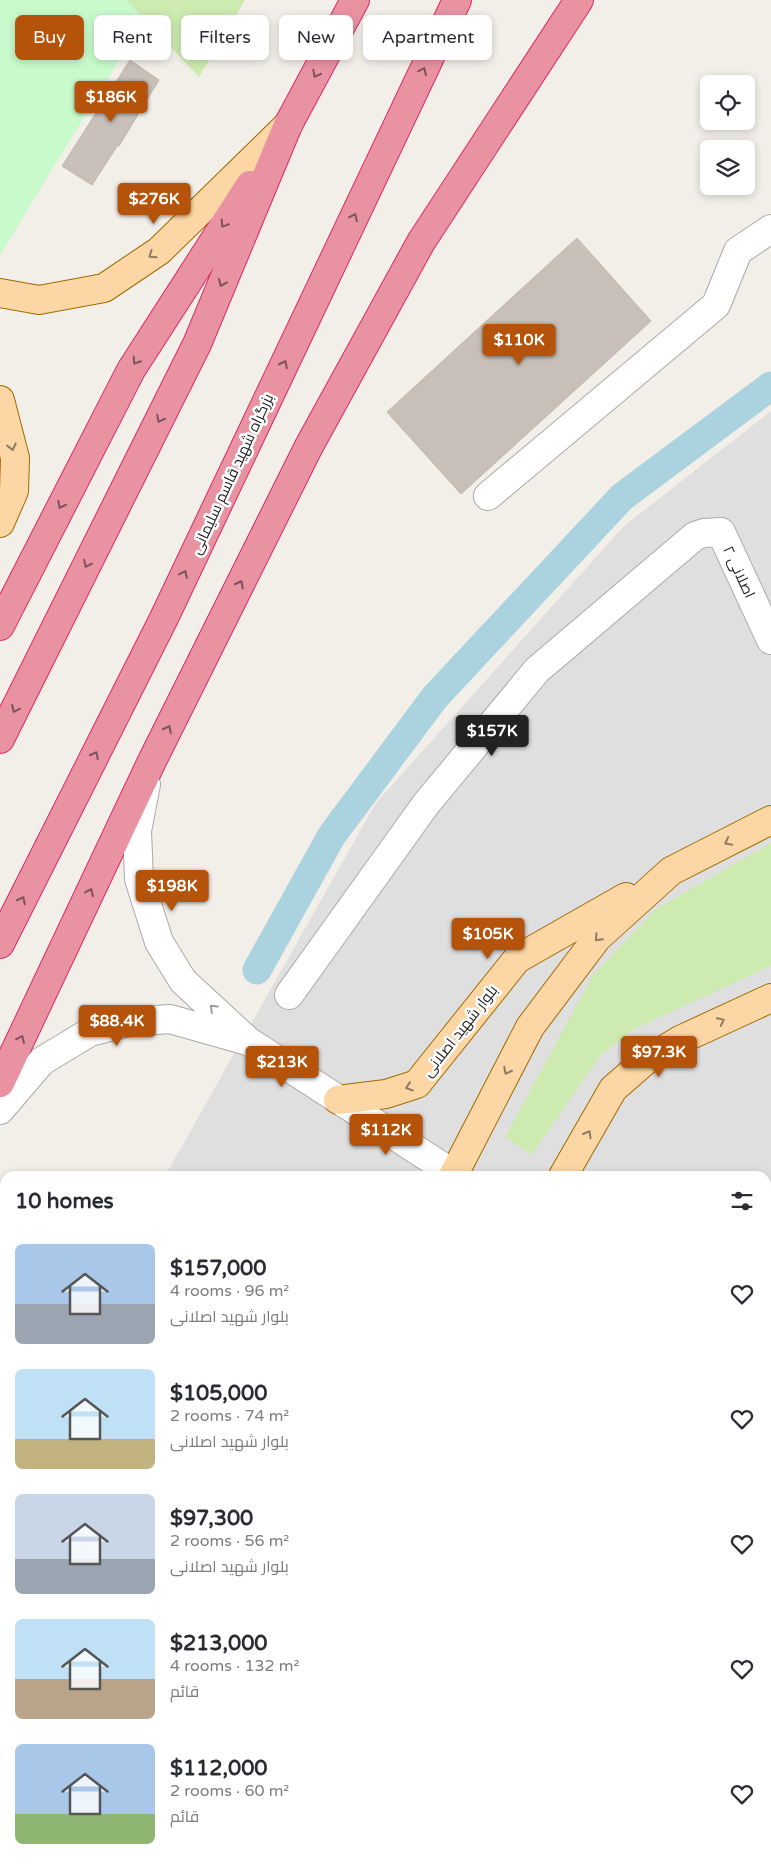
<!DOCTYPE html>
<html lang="en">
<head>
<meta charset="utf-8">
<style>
	body { margin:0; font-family:"Varela Round",Cairo,sans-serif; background:#f7f7f7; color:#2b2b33; height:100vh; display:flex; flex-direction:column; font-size:19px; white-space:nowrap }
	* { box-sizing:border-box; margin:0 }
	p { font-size:16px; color:#7c7c81 }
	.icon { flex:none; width:28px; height:28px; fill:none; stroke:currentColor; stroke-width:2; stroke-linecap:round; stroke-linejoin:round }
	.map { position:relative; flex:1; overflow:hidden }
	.drawer { position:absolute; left:0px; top:1171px; width:771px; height:696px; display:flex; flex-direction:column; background:#fff; border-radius:15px 15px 0 0; box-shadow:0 2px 8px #0003 }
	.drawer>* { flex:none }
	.hud { position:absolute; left:15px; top:15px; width:500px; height:45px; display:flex; gap:10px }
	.buttons { position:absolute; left:700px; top:75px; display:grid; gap:10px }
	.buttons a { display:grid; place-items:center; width:55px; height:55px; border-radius:8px; background:#fff; box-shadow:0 2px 8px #0003; font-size:25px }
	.price { position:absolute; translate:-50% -42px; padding:0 11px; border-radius:5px; background:#b45309; color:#fff; font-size:16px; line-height:32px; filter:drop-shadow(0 1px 2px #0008) }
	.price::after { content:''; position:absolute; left:50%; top:30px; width:15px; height:11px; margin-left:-8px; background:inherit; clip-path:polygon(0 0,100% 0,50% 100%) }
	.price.active { background:#222; color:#fff }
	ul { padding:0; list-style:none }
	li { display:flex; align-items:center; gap:15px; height:125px; padding:0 15px }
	li span { display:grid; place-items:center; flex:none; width:140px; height:100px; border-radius:8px; color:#555 }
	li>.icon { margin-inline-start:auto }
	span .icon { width:60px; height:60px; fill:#fffc; stroke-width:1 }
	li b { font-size:21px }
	h2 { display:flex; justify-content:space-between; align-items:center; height:60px; padding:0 15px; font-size:21px }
	.tag { padding:0 18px; border-radius:8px; background:#fff; box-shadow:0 2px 8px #0003; font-size:18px; line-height:45px }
	.tag.active { background:#b45309; color:#fff }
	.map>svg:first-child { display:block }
	.residential { fill:#e0dfdf }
	.grass { fill:#cdebb0 }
	.park { fill:#c8facc }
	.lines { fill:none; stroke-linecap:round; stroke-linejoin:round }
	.canal { stroke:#aad3df; stroke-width:29 }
	.building { fill:#c7bfb8; stroke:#c4b6ab }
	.minor-casing { stroke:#a9a9a9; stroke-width:30 }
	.major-casing { stroke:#a06b00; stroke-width:30 }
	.highway-casing { stroke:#dc2a67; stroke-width:30 }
	.minor { stroke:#fff; stroke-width:28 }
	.major { stroke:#fcd6a4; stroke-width:28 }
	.highway { stroke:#e892a2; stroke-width:28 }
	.oneway { stroke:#7b545c }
	.oneway2 { stroke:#8f7c63 }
	.oneway3 { stroke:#9c9c9c }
	.labels { text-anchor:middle; stroke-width:5; stroke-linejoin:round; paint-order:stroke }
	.street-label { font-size:15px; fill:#222; stroke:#fff }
</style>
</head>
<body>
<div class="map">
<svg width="771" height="1867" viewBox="0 0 771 1867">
	<rect width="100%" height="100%" fill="#f2efe9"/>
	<path class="residential" d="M771 411V1867H0V1651L5 1636V1862H766V1176H165L376 803 624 526Z"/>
	<path class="grass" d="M126 0H245L199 77Z
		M771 843V966L632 1030 599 1057 532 1155 505 1137 593 975 656 909Z"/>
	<path class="park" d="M0 0H126L144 19 0 255Z"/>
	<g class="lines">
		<path class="canal" d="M257 970 332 835 435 697 622 497 771 386"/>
	</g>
	<path class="building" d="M130 60 159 80 119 146 118 145 92 185 62 166Z
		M577 238 651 321 461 494 387 412Z"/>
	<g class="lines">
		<defs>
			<path id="minor" d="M488 496 716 305 738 251 771 229
				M146 784 137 831 139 879 159 942 183 981 248 1041 457 1176
				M289 995 426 804 537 670 695 536 704 533 721 532 771 640
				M0 1110 42 1061 90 1032 129 1022 170 1019 244 1040
				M766 1378 771 1382
				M766 1457 771 1449"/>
			<path id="major" d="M0 293 39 300 104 288 159 251 288 125
				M0 400 15 458 14 491 0 523
				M338 1100 386 1094 417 1084 517 959 626 897
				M453 1176 530 1027 597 938 671 871 771 820
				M563 1176 613 1089 645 1061 680 1040 771 998
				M92 1862 99 1867
				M56 1867 57 1862
				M156 1867 163 1862"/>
			<path id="highway" d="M0 626 131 370 250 185
				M0 739 197 344 288 125 355 0
				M0 944 164 618 457 0
				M0 1083 151 763 309 446 421 242 579 0"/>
		</defs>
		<use href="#minor" class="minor-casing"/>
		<use href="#major" class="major-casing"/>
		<use href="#highway" class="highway-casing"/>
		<use href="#minor" class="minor"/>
		<use href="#major" class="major"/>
		<use href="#highway" class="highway"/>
	</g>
	<defs><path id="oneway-chevron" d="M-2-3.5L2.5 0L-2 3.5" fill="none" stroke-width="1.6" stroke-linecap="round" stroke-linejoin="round" transform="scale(1.25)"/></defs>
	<g class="oneway">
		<use href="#oneway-chevron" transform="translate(423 71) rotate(-65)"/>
		<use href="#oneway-chevron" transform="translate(316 74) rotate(118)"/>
		<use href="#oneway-chevron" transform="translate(354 217) rotate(-65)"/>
		<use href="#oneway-chevron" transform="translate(224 224) rotate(123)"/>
		<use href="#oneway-chevron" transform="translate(222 283) rotate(113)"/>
		<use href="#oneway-chevron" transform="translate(136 361) rotate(123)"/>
		<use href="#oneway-chevron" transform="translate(284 364) rotate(-65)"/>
		<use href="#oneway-chevron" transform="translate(160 419) rotate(116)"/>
		<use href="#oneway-chevron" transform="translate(61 505) rotate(117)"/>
		<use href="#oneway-chevron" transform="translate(87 564) rotate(116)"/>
		<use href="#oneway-chevron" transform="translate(184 574) rotate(-65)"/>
		<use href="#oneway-chevron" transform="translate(240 584) rotate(-63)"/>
		<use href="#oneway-chevron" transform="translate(15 709) rotate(116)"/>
		<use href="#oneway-chevron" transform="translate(168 729) rotate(-63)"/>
		<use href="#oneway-chevron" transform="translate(95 755) rotate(-63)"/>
		<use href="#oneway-chevron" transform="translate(90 892) rotate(-65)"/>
		<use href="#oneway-chevron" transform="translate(22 900) rotate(-63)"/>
		<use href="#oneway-chevron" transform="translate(21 1039) rotate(-65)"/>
	</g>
	<g class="oneway2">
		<use href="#oneway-chevron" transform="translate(152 255) rotate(145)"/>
		<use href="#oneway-chevron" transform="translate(12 447) rotate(76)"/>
		<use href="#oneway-chevron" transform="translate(728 842) rotate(153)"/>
		<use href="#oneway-chevron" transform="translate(598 938) rotate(133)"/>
		<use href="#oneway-chevron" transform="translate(721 1021) rotate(-26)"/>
		<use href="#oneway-chevron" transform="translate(507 1071) rotate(117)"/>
		<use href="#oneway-chevron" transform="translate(409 1087) rotate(162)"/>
		<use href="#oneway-chevron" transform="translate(588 1134) rotate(-60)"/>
	</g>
	<use class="oneway3" href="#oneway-chevron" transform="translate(213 1008) rotate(-137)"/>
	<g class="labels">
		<g class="street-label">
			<text transform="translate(232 474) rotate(-65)" y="5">بزرگراه شهید قاسم سلیمانی</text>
			<text transform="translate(739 572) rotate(65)" y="5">اصلانی ۲</text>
			<text transform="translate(460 1031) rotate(-52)" y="5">بلوار شهید اصلانی</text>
		</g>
	</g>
</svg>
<div class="buttons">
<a><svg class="icon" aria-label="locate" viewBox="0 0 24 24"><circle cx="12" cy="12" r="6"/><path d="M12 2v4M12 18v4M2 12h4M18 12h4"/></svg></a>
<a><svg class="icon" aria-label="layers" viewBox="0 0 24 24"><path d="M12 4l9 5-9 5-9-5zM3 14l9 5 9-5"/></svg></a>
</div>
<b class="price" style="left:111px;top:123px">$186K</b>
<b class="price" style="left:154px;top:225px">$276K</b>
<b class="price" style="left:519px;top:366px">$110K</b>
<b class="price active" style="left:492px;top:757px">$157K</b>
<b class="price" style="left:172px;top:912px">$198K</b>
<b class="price" style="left:488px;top:960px">$105K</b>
<b class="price" style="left:117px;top:1047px">$88.4K</b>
<b class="price" style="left:659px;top:1078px">$97.3K</b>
<b class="price" style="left:282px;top:1088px">$213K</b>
<b class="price" style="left:386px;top:1156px">$112K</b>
<div class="hud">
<a class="tag active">Buy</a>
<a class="tag">Rent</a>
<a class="tag">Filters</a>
<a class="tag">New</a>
<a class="tag">Apartment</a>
</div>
<section class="drawer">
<h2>10 homes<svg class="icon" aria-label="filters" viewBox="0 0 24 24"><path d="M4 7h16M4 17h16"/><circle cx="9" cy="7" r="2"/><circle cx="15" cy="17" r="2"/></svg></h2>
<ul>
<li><span style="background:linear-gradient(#a9c7e8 60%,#9aa5b1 0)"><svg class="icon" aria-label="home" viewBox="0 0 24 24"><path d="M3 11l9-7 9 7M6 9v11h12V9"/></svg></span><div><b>$157,000</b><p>4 rooms · 96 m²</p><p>بلوار شهید اصلانی</p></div><svg class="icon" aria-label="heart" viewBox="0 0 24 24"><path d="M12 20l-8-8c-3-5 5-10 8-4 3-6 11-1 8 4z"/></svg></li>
<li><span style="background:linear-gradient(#bfe0f5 70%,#c2b280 0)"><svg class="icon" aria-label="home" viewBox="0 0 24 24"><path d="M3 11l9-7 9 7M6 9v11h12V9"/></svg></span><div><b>$105,000</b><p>2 rooms · 74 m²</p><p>بلوار شهید اصلانی</p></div><svg class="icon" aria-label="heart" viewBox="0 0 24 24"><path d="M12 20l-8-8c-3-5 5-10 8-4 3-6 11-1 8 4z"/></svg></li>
<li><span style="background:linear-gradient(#c9d6e8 65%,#9aa5b1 0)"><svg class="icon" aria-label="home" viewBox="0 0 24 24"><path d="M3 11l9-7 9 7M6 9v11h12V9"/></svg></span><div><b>$97,300</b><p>2 rooms · 56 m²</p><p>بلوار شهید اصلانی</p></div><svg class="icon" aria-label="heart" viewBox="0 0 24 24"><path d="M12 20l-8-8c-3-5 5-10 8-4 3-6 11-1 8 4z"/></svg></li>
<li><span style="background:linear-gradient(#bfe0f5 60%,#b9a48a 0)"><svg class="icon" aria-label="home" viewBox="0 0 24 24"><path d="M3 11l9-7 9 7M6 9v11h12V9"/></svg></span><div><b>$213,000</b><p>4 rooms · 132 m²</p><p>قائم</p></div><svg class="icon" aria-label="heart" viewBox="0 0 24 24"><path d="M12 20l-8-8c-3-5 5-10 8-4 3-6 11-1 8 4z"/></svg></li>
<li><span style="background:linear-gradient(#a9c7e8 70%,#8fb573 0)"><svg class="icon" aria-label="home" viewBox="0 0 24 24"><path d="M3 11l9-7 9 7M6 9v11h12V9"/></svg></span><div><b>$112,000</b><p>2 rooms · 60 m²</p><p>قائم</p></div><svg class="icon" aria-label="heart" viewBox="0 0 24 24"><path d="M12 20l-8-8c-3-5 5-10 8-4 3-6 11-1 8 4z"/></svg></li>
</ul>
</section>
</div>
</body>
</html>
